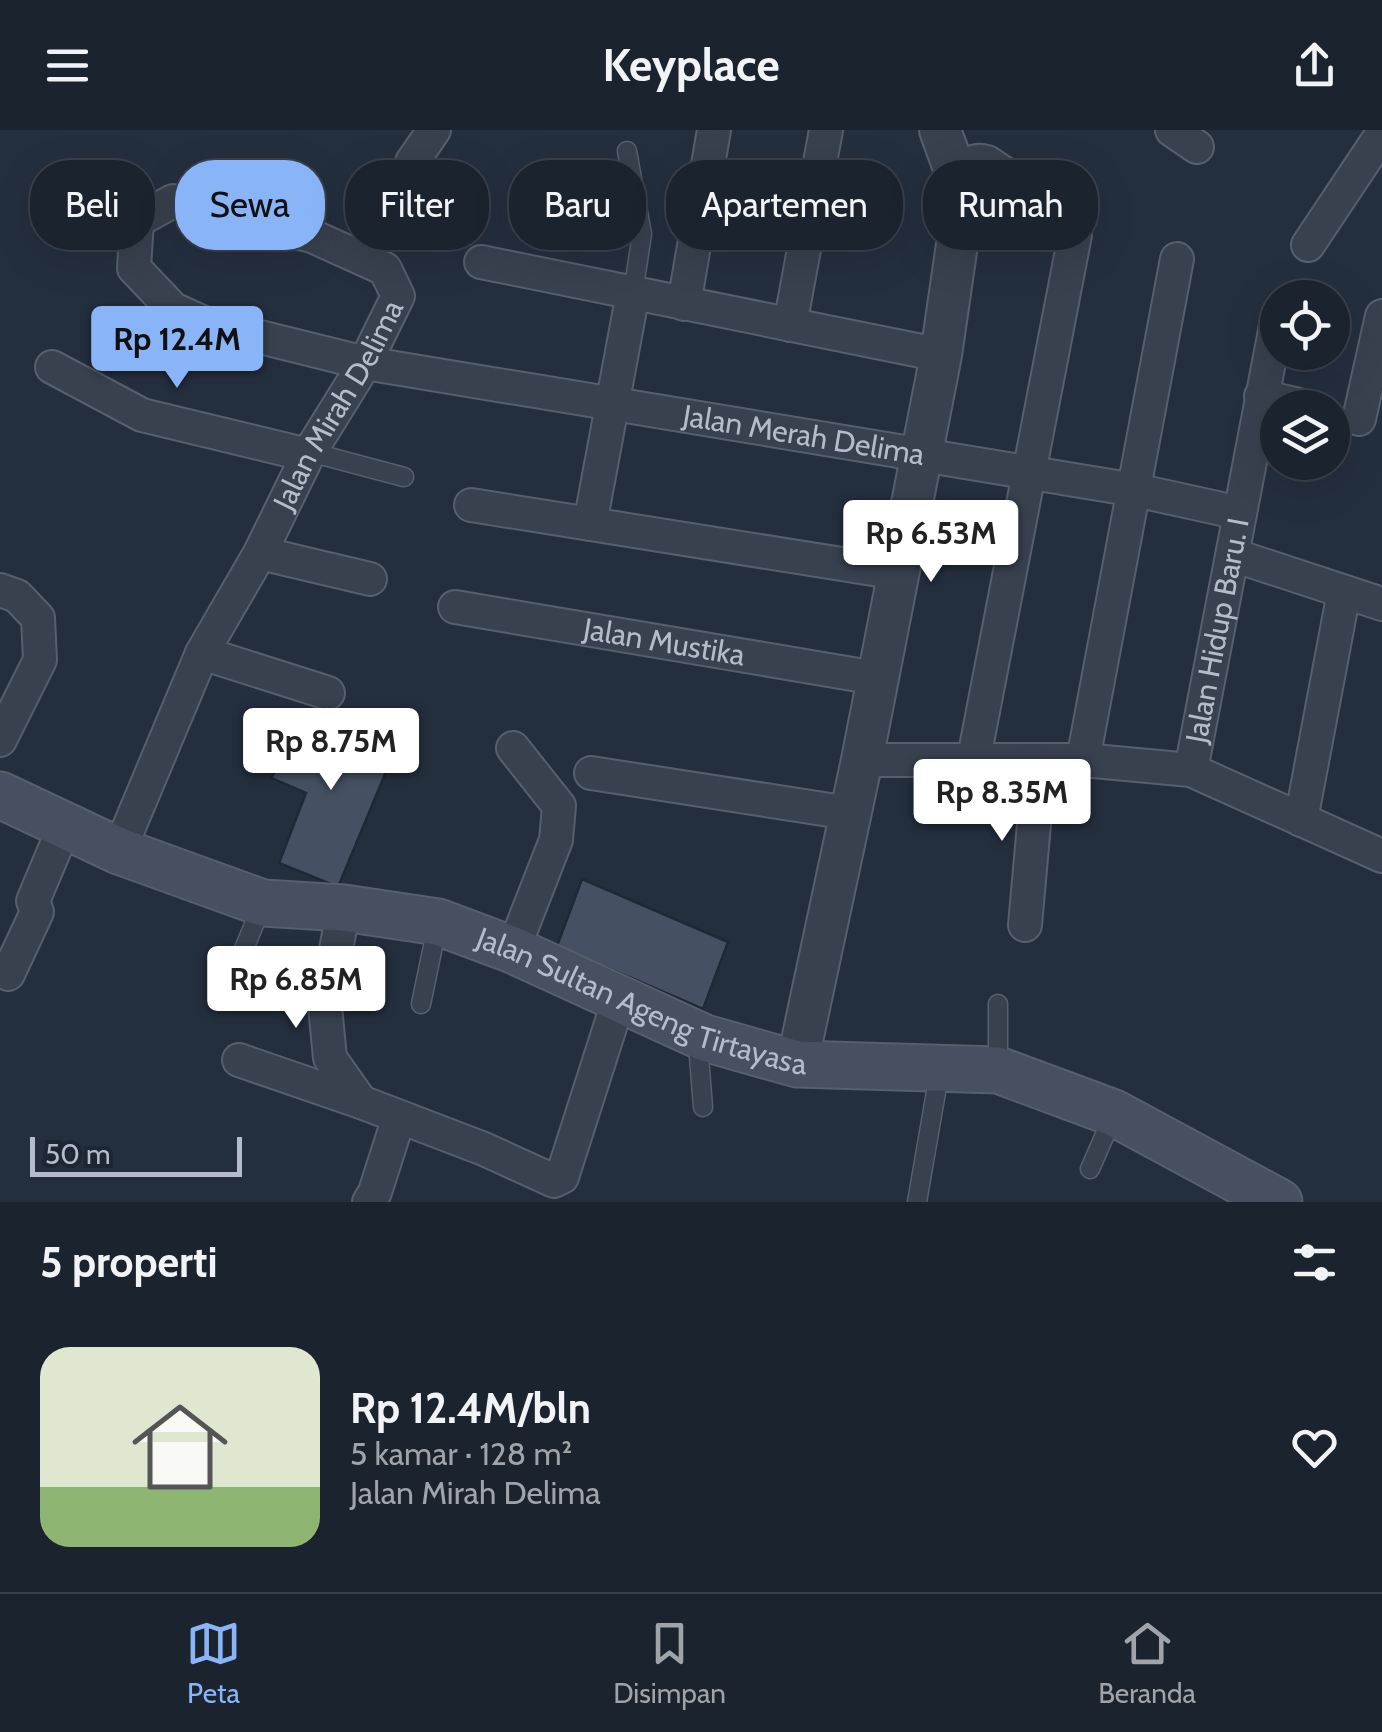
<!DOCTYPE html>
<html lang="id">
<head>
<meta charset="utf-8">
<style>
	body { margin:0; font-family:Cabin,sans-serif; background:#242b36; color:#f1f3f6; height:100vh; display:flex; flex-direction:column; font-size:38px; white-space:nowrap }
	* { box-sizing:border-box; margin:0 }
	p { font-size:32px; color:#a0a4aa }
	.icon { flex:none; width:55px; height:55px; fill:none; stroke:currentColor; stroke-width:2; stroke-linecap:round; stroke-linejoin:round }
	.map { position:relative; height:1072px; overflow:hidden }
	.panel { display:flex; flex-direction:column; background:#1b232e; flex:1 }
	.panel>* { flex:none }
	.hud { position:absolute; left:30px; top:30px; width:1322px; height:90px; display:flex; gap:20px }
	.buttons { position:absolute; left:1260px; top:150px; display:grid; gap:20px }
	.buttons a { display:grid; place-items:center; width:90px; height:90px; border-radius:50%; background:#1b232e; box-shadow:0 10px 40px #0002,0 0 0 2px #39404a; font-size:50px }
	.scale { position:absolute; left:30px; bottom:25px; width:212px; box-sizing:border-box; padding-left:10px; border:5px solid #b4bcc9; border-top:0; font-size:28px; line-height:35px; white-space:nowrap; color:#b4bcc9; -webkit-text-stroke:8px #1d2633; paint-order:stroke }
	.price { position:absolute; translate:-50% -85px; padding:0 22px; border-radius:10px; background:#fff; color:#222; font-size:32px; line-height:65px; filter:drop-shadow(0 2px 5px #0008) }
	.price::after { content:''; position:absolute; left:50%; top:60px; width:30px; height:22px; margin-left:-15px; background:inherit; clip-path:polygon(0 0,100% 0,50% 100%) }
	.price.selected { background:#8ab4f8; color:#111 }
	ul { padding:0; list-style:none }
	li { display:flex; align-items:center; gap:30px; height:250px; padding:0 40px }
	li+li { border-top:2px solid #39404a }
	li span { display:grid; place-items:center; flex:none; width:280px; height:200px; border-radius:30px; color:#555 }
	li>.icon { margin-inline-start:auto }
	span .icon { width:120px; height:120px; fill:#fffc; stroke-width:1 }
	li b { font-size:42px }
	h2 { display:flex; justify-content:space-between; align-items:center; height:120px; padding:0 40px; font-size:42px }
	.pill { padding:0 35px; border-radius:40px; background:#1b232e; box-shadow:0 10px 40px #0002,0 0 0 2px #39404a; font-size:35px; line-height:90px }
	.pill.selected { background:#8ab4f8; color:#111 }
	header { display:flex; justify-content:space-between; align-items:center; height:130px; padding:0 40px; background:#1b232e; font-size:45px; font-weight:800 }
	.tab-bar { display:flex; justify-content:space-around; align-items:center; height:140px; border-top:2px solid #39404a; background:#1b232e; font-size:28px; color:#a0a4aa }
	.tab-bar a { display:grid; justify-items:center; gap:5px }
	.tab-bar .selected { color:#8ab4f8 }
	.map>svg:first-child { display:block }
	.building { fill:#455162; stroke:#1f2835; stroke-width:2.5 }
	.lines { fill:none; stroke-linecap:round; stroke-linejoin:round }
	.service-casing { stroke:#565f6c; stroke-width:21 }
	.minor-casing { stroke:#565f6c; stroke-width:36 }
	.tertiary-casing { stroke:#565f6c; stroke-width:44 }
	.secondary-casing { stroke:#565f6c; stroke-width:49 }
	.service { stroke:#38414e; stroke-width:18 }
	.minor { stroke:#38414e; stroke-width:32 }
	.tertiary { stroke:#38414e; stroke-width:40 }
	.secondary { stroke:#465061; stroke-width:45 }
	.labels { text-anchor:middle; stroke-width:8; stroke-linejoin:round; paint-order:stroke }
	.street-label { font-size:30px; fill:#b4bcc9; stroke:#1d2633 }
</style>
</head>
<body>
<header><svg class="icon" aria-label="menu" viewBox="0 0 24 24"><path d="M4 6h16M4 12h16M4 18h16"/></svg>Keyplace<svg class="icon" aria-label="share" viewBox="0 0 24 24"><path d="M12 15V3M7 8l5-5 5 5M5 13v7h14v-7"/></svg></header>
<div class="map">
<svg width="1382" height="1072" viewBox="0 0 1382 1072">
	<rect width="100%" height="100%" fill="#242f3e"/>
	<path class="building" d="M311 581 398 613 338 757 279 733 306 663 271 648Z
		M582 749 728 812 703 879 557 816Z"/>
	<g class="lines">
		<defs>
			<path id="service" d="M627 21 642 104 633 163
				M310 322 404 347
				M224 867 263 773
				M421 874 438 792
				M998 874V940
				M703 977 699 927 705 908
				M1090 1039 1114 984
				M917 1072 940 939"/>
			<g id="minor">
				<path d="M1172 0 1197 17"/>
				<path d="M412 32 434 0"/>
				<path d="M957 48C966 37 972 27 987 32L1066 85 1074 95 1075 105 973 633"/>
				<path d="M1308 115 1382 4"/>
				<path d="M481 132 941 225"/>
				<path d="M684 174 714 0"/>
				<path d="M790 195 826 0"/>
				<path d="M52 237 142 285 308 325"/>
				<path d="M1261 266 1312 278"/>
				<path d="M1359 289 1382 186"/>
				<path d="M471 375 898 443"/>
				<path d="M590 394 633 163"/>
				<path d="M260 423 370 449"/>
				<path d="M1233 425 1382 474"/>
				<path d="M0 460 17 466 38 488 40 530 0 610"/>
				<path id="s1" d="M455 477 876 548"/>
				<path d="M202 523 328 563"/>
				<path d="M862 630H1083L1191 640 1382 726"/>
				<path d="M1083 630 1177 129"/>
				<path id="s2" d="M1191 640 1278 185"/>
				<path d="M591 643 849 683"/>
				<path d="M1301 690 1344 462"/>
				<path id="s3" d="M119 721 202 523 260 423 308 325 365 233 398 166 385 139 312 106 173 71 137 91 134 138 173 179 204 193 365 233 1135 360 1240 383"/>
				<path d="M344 778 325 876 330 928 361 972"/>
				<path d="M1025 795 1035 683 1032 632"/>
				<path d="M513 820 556 710 559 676 513 618"/>
				<path d="M8 844 37 782 33 771 65 695"/>
				<path d="M239 930 361 972 484 1019 554 1051 562 1047 619 869"/>
				<path d="M369 1072 375 1062 399 987"/>
			</g>
			<path id="tertiary" d="M797 934 862 630 941 225 964 66 940 0"/>
			<g id="secondary">
				<path id="s4" d="M0 665 119 721 263 773 344 778 438 792 513 820 705 908 797 934 998 940 1114 983 1279 1072"/>
			</g>
		</defs>
		<use href="#service" class="service-casing"/>
		<use href="#minor" class="minor-casing"/>
		<use href="#tertiary" class="tertiary-casing"/>
		<use href="#secondary" class="secondary-casing"/>
		<use href="#service" class="service"/>
		<use href="#minor" class="minor"/>
		<use href="#tertiary" class="tertiary"/>
		<use href="#secondary" class="secondary"/>
	</g>
	<g class="labels">
		<g class="street-label">
			<text dy="10" stroke="none"><textPath href="#s3" startOffset="498">Jalan Mirah Delima</textPath></text>
			<text dy="10" stroke="none"><textPath href="#s3" startOffset="1665">Jalan Merah Delima</textPath></text>
			<text dy="10" stroke="none"><textPath href="#s2" startOffset="142">Jalan Hidup Baru. I</textPath></text>
			<text dy="10" stroke="none"><textPath href="#s1" startOffset="212">Jalan Mustika</textPath></text>
			<text dy="10" stroke="none"><textPath href="#s4" startOffset="680">Jalan Sultan Ageng Tirtayasa</textPath></text>
		</g>
	</g>
</svg>
<div class="buttons">
<a><svg class="icon" aria-label="locate" viewBox="0 0 24 24"><circle cx="12" cy="12" r="6"/><path d="M12 2v4M12 18v4M2 12h4M18 12h4"/></svg></a>
<a><svg class="icon" aria-label="layers" viewBox="0 0 24 24"><path d="M12 4l9 5-9 5-9-5zM3 14l9 5 9-5"/></svg></a>
</div>
<div class="scale">50 m</div>
<b class="price selected" style="left:177px;top:261px">Rp 12.4M</b>
<b class="price" style="left:931px;top:455px">Rp 6.53M</b>
<b class="price" style="left:331px;top:663px">Rp 8.75M</b>
<b class="price" style="left:1002px;top:714px">Rp 8.35M</b>
<b class="price" style="left:296px;top:901px">Rp 6.85M</b>
<div class="hud">
<a class="pill">Beli</a>
<a class="pill selected">Sewa</a>
<a class="pill">Filter</a>
<a class="pill">Baru</a>
<a class="pill">Apartemen</a>
<a class="pill">Rumah</a>
</div>
</div>
<section class="panel">
<h2>5 properti<svg class="icon" aria-label="filters" viewBox="0 0 24 24"><path d="M4 7h16M4 17h16"/><circle cx="9" cy="7" r="2"/><circle cx="15" cy="17" r="2"/></svg></h2>
<ul>
<li><span style="background:linear-gradient(#dfe7d0 70%,#8fb573 0)"><svg class="icon" aria-label="home" viewBox="0 0 24 24"><path d="M3 11l9-7 9 7M6 9v11h12V9"/></svg></span><div><b>Rp 12.4M/bln</b><p>5 kamar · 128 m²</p><p>Jalan Mirah Delima</p></div><svg class="icon" aria-label="heart" viewBox="0 0 24 24"><path d="M12 20l-8-8c-3-5 5-10 8-4 3-6 11-1 8 4z"/></svg></li>
</ul>
</section>
<nav class="tab-bar">
<a class="selected"><svg class="icon" aria-label="map" viewBox="0 0 24 24"><path d="M3 6l6-2 6 2 6-2v14l-6 2-6-2-6 2zM9 4v14M15 6v14"/></svg>Peta</a>
<a><svg class="icon" aria-label="saved" viewBox="0 0 24 24"><path d="M7 4h10v16l-5-4-5 4z"/></svg>Disimpan</a>
<a><svg class="icon" aria-label="home" viewBox="0 0 24 24"><path d="M3 11l9-7 9 7M6 9v11h12V9"/></svg>Beranda</a>
</nav>
</body>
</html>
